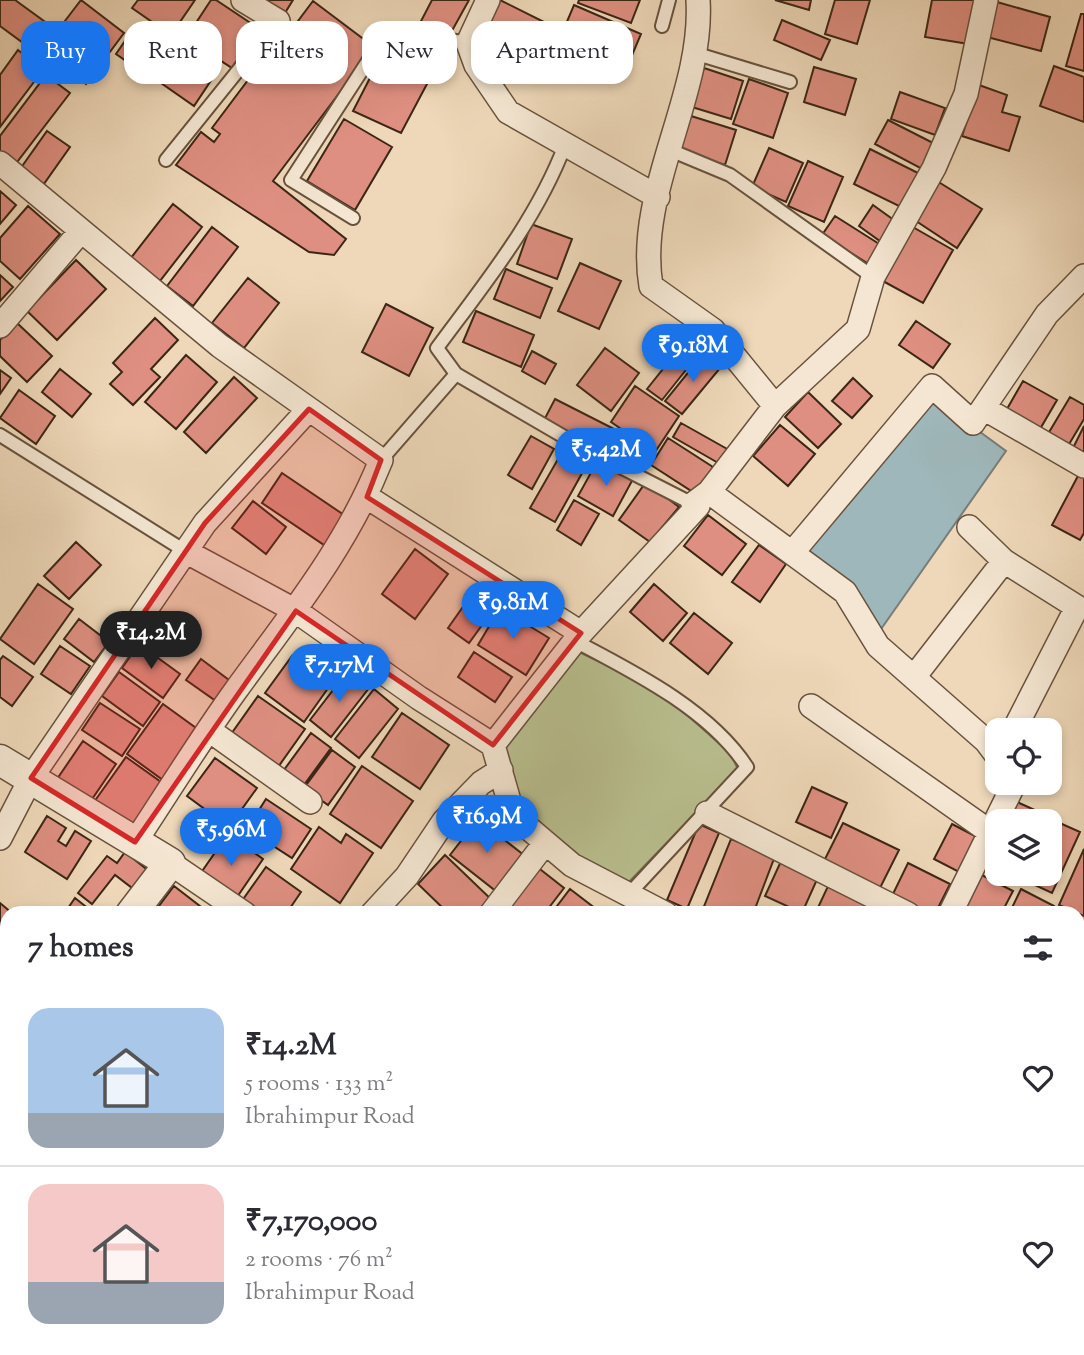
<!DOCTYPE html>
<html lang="en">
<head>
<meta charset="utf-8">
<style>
	body { margin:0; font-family:"Sorts Mill Goudy",serif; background:#f7f7f7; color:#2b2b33; height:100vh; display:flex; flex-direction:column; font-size:26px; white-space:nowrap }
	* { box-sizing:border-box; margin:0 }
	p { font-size:23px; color:#7c7c81 }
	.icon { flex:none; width:38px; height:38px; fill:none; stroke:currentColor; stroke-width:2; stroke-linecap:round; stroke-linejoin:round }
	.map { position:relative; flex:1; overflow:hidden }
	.panel { position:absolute; left:0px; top:906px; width:1085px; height:450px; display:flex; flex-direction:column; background:#fff; border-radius:21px 21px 0 0; box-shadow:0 4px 10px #0003 }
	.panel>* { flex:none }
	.guide { position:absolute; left:21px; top:21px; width:700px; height:63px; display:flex; gap:14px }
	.controls { position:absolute; left:985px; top:718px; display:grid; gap:14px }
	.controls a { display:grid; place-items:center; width:77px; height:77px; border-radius:14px; background:#fff; box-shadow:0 4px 10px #0003; font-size:35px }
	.price { position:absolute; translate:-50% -60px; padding:0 16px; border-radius:24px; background:#1a73e8; color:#fff; font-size:23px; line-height:46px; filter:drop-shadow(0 2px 4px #0008) }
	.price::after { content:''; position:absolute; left:50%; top:42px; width:21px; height:16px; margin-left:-10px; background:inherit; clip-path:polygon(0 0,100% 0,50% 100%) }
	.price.current { background:#222; color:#fff }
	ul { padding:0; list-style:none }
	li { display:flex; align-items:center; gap:21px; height:175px; padding:0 28px }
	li+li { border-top:2px solid #e1e1e2 }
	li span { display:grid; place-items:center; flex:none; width:196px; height:140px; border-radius:21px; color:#555 }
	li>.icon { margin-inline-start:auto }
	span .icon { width:84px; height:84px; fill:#fffc; stroke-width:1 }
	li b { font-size:30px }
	h2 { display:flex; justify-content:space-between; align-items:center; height:84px; padding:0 28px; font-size:30px }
	.chip { padding:0 24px; border-radius:21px; background:#fff; box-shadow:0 4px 10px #0003; font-size:24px; line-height:63px }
	.chip.current { background:#1a73e8; color:#fff }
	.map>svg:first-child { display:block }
	.green { fill:#b9bf8f; stroke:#7a7252; stroke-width:2 }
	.water { fill:#9eb7ba; stroke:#777d78; stroke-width:2 }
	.building { fill:#de8f81; stroke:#3c2615; stroke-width:2 }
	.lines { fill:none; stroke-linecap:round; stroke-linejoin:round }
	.service-casing { stroke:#68523e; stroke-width:16 }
	.minor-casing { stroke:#68523e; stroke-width:26 }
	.tertiary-casing { stroke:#68523e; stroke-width:33 }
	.service { stroke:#f4e6d2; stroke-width:12 }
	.minor { stroke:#f4e6d2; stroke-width:23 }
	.tertiary { stroke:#f4e6d2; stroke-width:30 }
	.marked { fill:#d62828; fill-opacity:0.2; stroke:#d62828; stroke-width:5; stroke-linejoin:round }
</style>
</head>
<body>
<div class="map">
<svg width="1084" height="1355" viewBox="0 0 1084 1355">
	<rect width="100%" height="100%" fill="#eed8b9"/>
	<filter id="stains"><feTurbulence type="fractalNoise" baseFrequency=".00286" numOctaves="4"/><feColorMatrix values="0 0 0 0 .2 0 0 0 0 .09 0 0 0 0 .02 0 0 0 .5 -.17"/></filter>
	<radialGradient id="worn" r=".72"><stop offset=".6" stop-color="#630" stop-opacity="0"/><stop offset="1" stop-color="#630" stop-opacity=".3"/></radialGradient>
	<path class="green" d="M575 650 660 691 730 753 738 769 627 884 575 860 520 810 502 746Z
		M81 1349H230L236 1355H88Z"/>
	<path class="water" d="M931 396 1006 451 879 632 802 551Z
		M1084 1184V1291H1078V1186Z"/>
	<path class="building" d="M0 0H15L48 24 30 48 0 26Z
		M81 0 124 33 86 84 42 51Z
		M138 0H195L171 35 132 8Z
		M211 0H216L258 28 232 68 186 38Z
		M261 0H293L285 13Z
		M432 0H469L448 38 420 23Z
		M500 0 548 24 534 51 486 26Z
		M579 0H640L631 23 578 3Z
		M775 0H811L809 10Z
		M835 0H870L857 44 825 34Z
		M932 0H977L969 44 925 37Z
		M313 1 374 47 273 181 346 239 334 255 309 252 176 165 201 132 214 142 220 134 212 128 278 40 300 57 304 50 286 37Z
		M997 2 1050 17 1041 51 987 37Z
		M574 5 641 34 630 60 563 31Z
		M1081 14H1084V71L1066 66Z
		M782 20 830 40 821 60 774 40Z
		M136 25 173 50 152 79 116 54Z
		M391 37 437 65 401 133 353 111Z
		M18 50 43 70 0 127V75Z
		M183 50 216 73 194 106 161 83Z
		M1054 66 1084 77V122L1040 106Z
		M814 67 856 79 845 115 804 102Z
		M704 68 743 81 731 119 692 107Z
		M46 75 70 93 14 166 0 155V136Z
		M749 79 788 93 773 138 733 124Z
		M979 85 1007 95 1002 112 1020 117 1009 151 962 136Z
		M900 92 945 108 935 135 891 119Z
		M691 116 736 130 725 165 680 151Z
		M344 119 392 147 355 210 307 181Z
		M888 120 937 145 924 170 875 144Z
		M47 131 70 147 41 188 18 172Z
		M769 148 803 163 786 202 752 187Z
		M870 149 920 174 903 208 854 184Z
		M808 161 843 177 824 222 788 206Z
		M937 181 982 209 957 248 913 219Z
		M0 191 16 205 0 224Z
		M173 204 202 227 156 286 127 263Z
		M873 205 898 223 884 244 859 226Z
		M28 206 60 234 20 279 0 261V238Z
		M835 216 884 247 872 266 822 235Z
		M531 224 572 239 557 279 517 264Z
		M911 226 953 250 923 303 881 280Z
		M212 227 238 247 193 306 167 286Z
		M76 260 106 289 57 340 27 311Z
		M580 263 621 281 599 329 558 311Z
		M506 269 552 288 540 318 494 299Z
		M0 275 13 287 0 301Z
		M248 278 279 303 244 348 212 323Z
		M386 304 433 328 409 376 362 352Z
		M476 311 534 335 521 367 463 342Z
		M155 318 178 340 151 369 160 377 133 405 110 384 122 372 113 363Z
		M916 321 950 344 933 368 899 345Z
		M16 322 52 356 27 382 0 356V340Z
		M687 339 701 351 662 400 647 389Z
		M605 348 639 373 611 411 577 385Z
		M532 351 556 364 545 384 522 371Z
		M704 353 721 367 682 414 665 401Z
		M186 355 217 382 176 429 145 402Z
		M60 369 91 394 72 417 42 392Z
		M0 370 11 378 0 394Z
		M234 377 257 398 206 453 184 432Z
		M853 378 872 396 852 418 832 401Z
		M1023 381 1057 400 1040 429 1007 409Z
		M635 386 679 416 655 452 611 422Z
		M19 390 55 416 36 444 0 418Z
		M808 392 841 424 818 448 785 417Z
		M1070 397 1084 405V419L1068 446 1048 434Z
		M555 399 620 432 608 456 543 422Z
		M681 423 729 450 720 464 673 437Z
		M780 425 815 454 788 486 753 456Z
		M1084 426V459L1071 452Z
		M531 436 554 449 532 489 508 475Z
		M668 438 713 467 696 494 651 465Z
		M562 452 586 466 555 522 530 508Z
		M598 460 633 479 613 516 578 496Z
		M282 473 347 517 327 547 262 503Z
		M1079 474 1084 477V533L1080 540 1052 525Z
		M646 482 679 507 650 542 619 520Z
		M574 500 599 514 581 545 557 530Z
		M253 501 286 527 266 554 232 528Z
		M708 515 746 544 722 575 684 546Z
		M76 542 101 565 69 599 44 576Z
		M759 545 786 564 760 602 732 582Z
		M415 549 448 574 415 619 382 594Z
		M38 584 73 609 34 664 0 639Z
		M654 584 687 613 663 641 630 612Z
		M477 587 498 603 469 643 448 628Z
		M500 608 549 638 526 675 478 645Z
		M694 613 732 643 708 674 670 643Z
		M79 619 109 642 94 662 64 639Z
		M139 644 180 674 163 698 122 668Z
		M60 646 90 666 71 694 41 674Z
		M474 652 512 677 495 702 458 677Z
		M3 656 33 677 12 706 0 697V660Z
		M292 656 331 684 304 722 265 693Z
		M201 659 237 686 223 706 186 680Z
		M119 672 160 702 143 726 102 696Z
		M347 672 369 688 331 737 310 720Z
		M374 689 398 709 359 758 335 739Z
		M258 696 305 729 276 770 229 737Z
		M100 703 140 729 122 756 82 730Z
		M163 704 203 733 167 783 127 754Z
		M402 713 449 745 420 789 372 757Z
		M311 733 331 748 301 789 281 774Z
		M83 741 116 764 88 805 55 782Z
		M332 750 355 767 328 805 304 788Z
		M126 757 168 787 136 832 94 802Z
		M215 758 257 788 229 827 187 796Z
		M362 766 413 801 381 848 330 814Z
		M812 787 847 803 831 838 796 822Z
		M266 799 311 829 292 858 247 829Z
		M1017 802 1046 815 1044 821H1009Z
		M47 816 66 828 58 841 66 846 75 831 91 841 67 879 25 852Z
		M478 819 525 856 497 892 450 855Z
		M1053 820 1080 832 1052 893 1024 880 1028 873H1050Z
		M843 823 899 850 878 892 822 865Z
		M699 824 719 833 687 909 667 900Z
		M952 824 977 837 959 872 934 859Z
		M319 827 341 843 346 834 373 853 340 903 291 869Z
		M228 834 263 859 233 903 198 877Z
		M731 839 775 856 753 914H701Z
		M1084 849V916L1059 905Z
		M125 852 150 872 136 891 115 875 92 904 78 893 107 856 117 863Z
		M445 855 495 903 484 914H449L418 884Z
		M782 859 819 875 802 913 765 896Z
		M908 863 950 884 935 914H922L891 898Z
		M536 866 564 888 544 914H511L503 907Z
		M266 867 301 892 286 914H252L239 905Z
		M978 873 1013 891 1001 914H958Z
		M829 884 870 902 865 914H815Z
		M174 886 205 910 202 914H153Z
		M570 889 596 909 592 914H551Z
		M1021 889 1054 906 1050 914H1009Z
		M75 898 95 914H64Z
		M0 903 13 914H7V940L0 949Z
		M1078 918 1084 921V945L1078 958Z
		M7 1169V1229L5 1230 0 1223V1174Z
		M0 1258 7 1270V1310L0 1297Z
		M31 1349H50L55 1355H25Z
		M386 1349H416L411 1355H381Z
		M423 1349 458 1350 453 1355H418Z
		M501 1349H559L565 1355H495Z
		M630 1349H657L663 1355H624Z
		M665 1349H715L718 1352 716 1355H672Z
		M770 1349H807L808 1350 803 1355H776Z
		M921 1349H975L974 1355H920Z
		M995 1349H1021L1019 1355H993Z
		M1024 1349H1046L1044 1355H1022Z
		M1050 1349H1075L1074 1355H1048Z"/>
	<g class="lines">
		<defs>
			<path id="service" d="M662 26 669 0
				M694 53 790 82
				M670 150 730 175 873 277
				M166 160 278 21
				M353 218 291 180 388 30 468 43
				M456 374 437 348C485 283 536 221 565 145
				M0 435 185 551
				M381 460 456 374 585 449 693 504
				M575 641C634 672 710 710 747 767L629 894
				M462 1349 468 1355
				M15 1355 20 1349"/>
			<path id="minor" d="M243 0 278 21
				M488 0 468 43 476 65 508 112 658 197
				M698 0C704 95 635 192 651 286L713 330 775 406
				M0 163 220 346 381 460C347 546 289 617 236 690 200 740 168 792 135 842
				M0 326 81 231
				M985 409 1084 466
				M709 492 845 592 878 646 986 741 998 757
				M367 497 581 633
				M969 527 1004 561 1077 607 1014 730
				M185 551 296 611 419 698 493 745 513 815 572 865 666 914
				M792 553 932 386 973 423 1047 314 1084 276
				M914 677 1004 561
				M811 706 990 832
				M209 730 310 802
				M493 745 581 633 698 506 693 504 709 492 775 406 858 329 873 277 934 168 966 94 986 0
				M707 813 908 914
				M0 838 31 778 205 523 309 409
				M170 863 245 914
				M372 914 407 876 444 821 481 783 501 770
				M491 914 545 843
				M950 914 1012 788 1010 782
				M1078 974 1084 956
				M1078 1162 1084 1165
				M837 1349 847 1355
				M601 1355 607 1349"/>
			<path id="tertiary" d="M0 760 170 863 131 914
				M0 1076 7 1067
				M0 1107 7 1115
				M240 1349 247 1355"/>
		</defs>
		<use href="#service" class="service-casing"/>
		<use href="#minor" class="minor-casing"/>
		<use href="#tertiary" class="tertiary-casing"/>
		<use href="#service" class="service"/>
		<use href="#minor" class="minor"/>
		<use href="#tertiary" class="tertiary"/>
	</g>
	<path class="marked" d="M309 409 381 460 367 497 581 633 493 745 296 611 135 842 31 778 205 523Z"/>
	<rect width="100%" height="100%" filter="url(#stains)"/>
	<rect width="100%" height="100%" fill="url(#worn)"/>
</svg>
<div class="controls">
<a><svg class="icon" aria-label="locate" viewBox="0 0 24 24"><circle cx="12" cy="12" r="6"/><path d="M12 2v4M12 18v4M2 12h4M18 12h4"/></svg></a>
<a><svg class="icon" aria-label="layers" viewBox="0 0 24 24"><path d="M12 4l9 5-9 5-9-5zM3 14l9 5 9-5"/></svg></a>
</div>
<b class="price" style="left:693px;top:384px">₹9.18M</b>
<b class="price" style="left:606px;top:488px">₹5.42M</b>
<b class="price" style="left:513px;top:641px">₹9.81M</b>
<b class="price current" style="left:151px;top:671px">₹14.2M</b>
<b class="price" style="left:339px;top:704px">₹7.17M</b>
<b class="price" style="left:487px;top:855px">₹16.9M</b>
<b class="price" style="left:231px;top:868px">₹5.96M</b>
<div class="guide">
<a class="chip current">Buy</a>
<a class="chip">Rent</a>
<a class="chip">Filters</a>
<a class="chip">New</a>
<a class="chip">Apartment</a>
</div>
<section class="panel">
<h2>7 homes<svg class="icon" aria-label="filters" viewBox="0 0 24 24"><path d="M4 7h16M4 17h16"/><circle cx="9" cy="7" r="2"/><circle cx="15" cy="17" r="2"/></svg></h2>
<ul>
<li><span style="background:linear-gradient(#a9c7e8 75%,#9aa5b1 0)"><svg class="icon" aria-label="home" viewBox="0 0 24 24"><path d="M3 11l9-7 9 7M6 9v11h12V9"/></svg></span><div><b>₹14.2M</b><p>5 rooms · 133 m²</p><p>Ibrahimpur Road</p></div><svg class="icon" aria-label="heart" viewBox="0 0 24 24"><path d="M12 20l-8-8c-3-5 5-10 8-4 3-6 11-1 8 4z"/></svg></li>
<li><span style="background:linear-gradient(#f6c9c9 70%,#9aa5b1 0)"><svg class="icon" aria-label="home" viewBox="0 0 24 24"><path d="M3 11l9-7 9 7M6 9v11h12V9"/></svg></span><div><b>₹7,170,000</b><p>2 rooms · 76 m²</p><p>Ibrahimpur Road</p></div><svg class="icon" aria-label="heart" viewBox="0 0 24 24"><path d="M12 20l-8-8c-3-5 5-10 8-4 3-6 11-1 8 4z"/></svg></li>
</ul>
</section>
</div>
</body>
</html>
